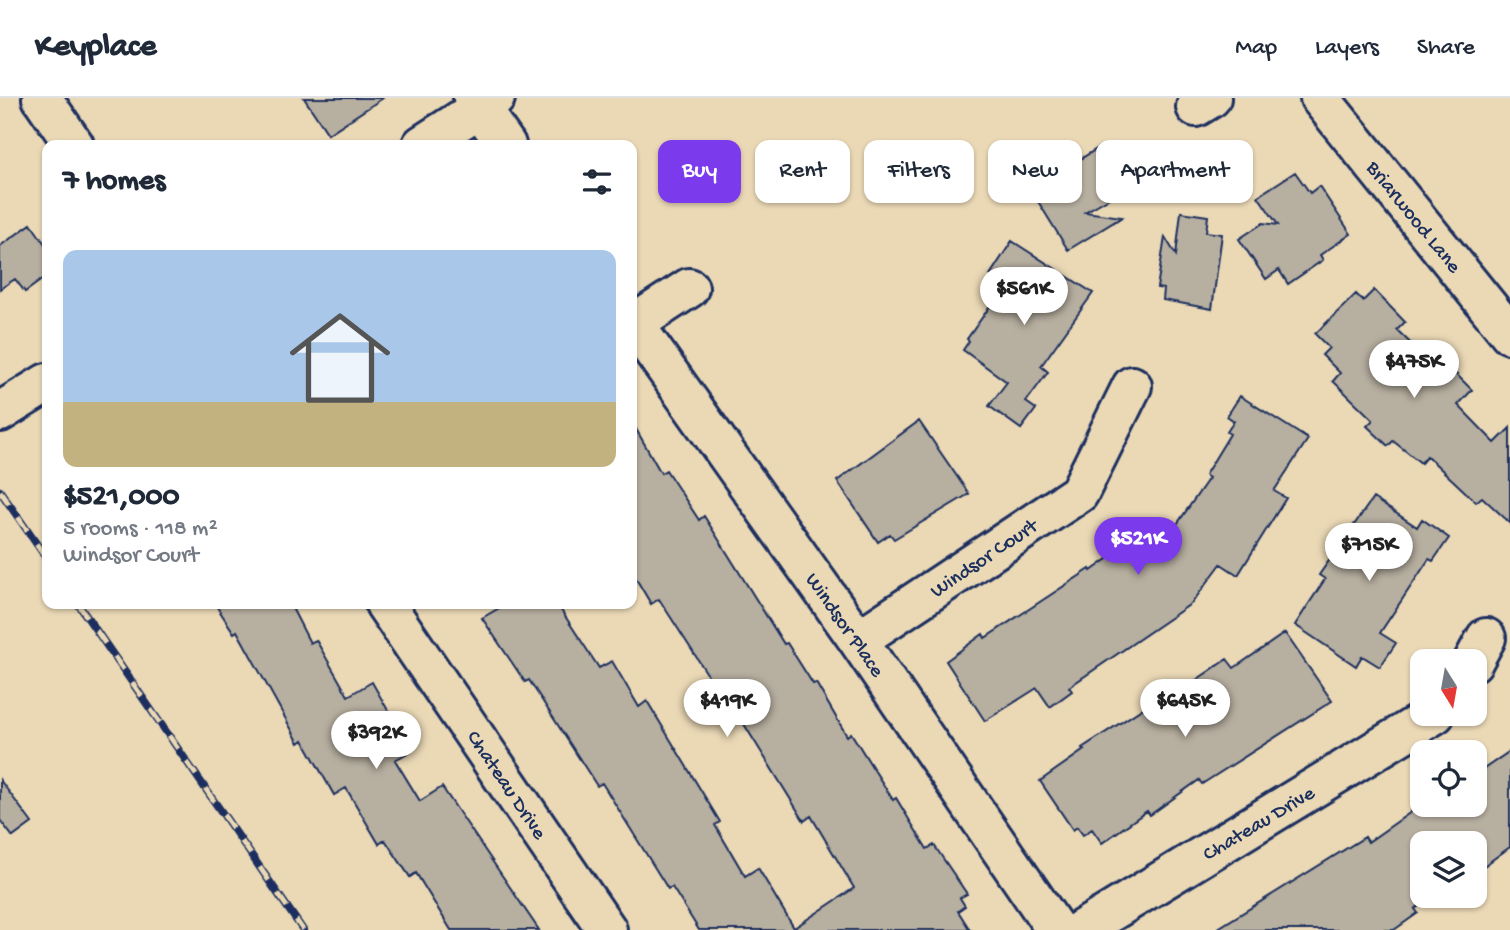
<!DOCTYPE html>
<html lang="en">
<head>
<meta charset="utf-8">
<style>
	body { margin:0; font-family:"Gochi Hand",sans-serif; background:#f2f2f3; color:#1f2937; height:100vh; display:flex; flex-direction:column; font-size:26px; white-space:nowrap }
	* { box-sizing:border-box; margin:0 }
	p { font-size:23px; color:#747a83 }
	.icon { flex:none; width:38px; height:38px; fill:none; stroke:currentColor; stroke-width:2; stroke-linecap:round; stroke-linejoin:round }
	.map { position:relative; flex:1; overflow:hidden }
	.drawer { position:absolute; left:42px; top:42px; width:595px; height:469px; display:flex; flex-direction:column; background:#fff; border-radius:14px; box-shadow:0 2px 5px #0004 }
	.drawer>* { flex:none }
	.banner { position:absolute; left:658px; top:42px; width:665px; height:63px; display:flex; gap:14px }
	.needle { width:46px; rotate:169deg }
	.buttons { position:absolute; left:1410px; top:551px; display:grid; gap:14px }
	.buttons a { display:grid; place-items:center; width:77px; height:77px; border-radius:14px; background:#fff; box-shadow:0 2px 5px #0004; font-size:35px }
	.price { position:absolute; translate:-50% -60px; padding:0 16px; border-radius:24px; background:#fff; color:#222; font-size:23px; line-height:46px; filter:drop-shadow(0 2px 4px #0008) }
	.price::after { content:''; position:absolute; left:50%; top:42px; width:21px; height:16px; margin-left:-10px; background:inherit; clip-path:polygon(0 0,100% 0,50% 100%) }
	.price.selected { background:#7c3aed; color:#fff }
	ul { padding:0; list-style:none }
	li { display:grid; align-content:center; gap:14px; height:371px; padding:0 21px }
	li+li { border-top:2px solid #e0e1e3 }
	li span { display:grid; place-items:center; height:217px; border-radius:14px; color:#555 }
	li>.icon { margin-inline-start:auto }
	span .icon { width:126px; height:126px; fill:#fffc; stroke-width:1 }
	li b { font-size:30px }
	h2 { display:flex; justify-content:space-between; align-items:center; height:84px; padding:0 21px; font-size:30px }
	.chip { padding:0 24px; border-radius:14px; background:#fff; box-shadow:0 2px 5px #0004; font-size:24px; line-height:63px }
	.chip.selected { background:#7c3aed; color:#fff }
	header { display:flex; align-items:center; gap:42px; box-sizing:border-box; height:98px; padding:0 35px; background:#fff; border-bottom:2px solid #e0e1e3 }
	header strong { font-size:33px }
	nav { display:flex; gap:38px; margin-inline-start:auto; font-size:24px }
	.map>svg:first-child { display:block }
	.building { fill:#b7afa0; stroke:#1b2f5e; stroke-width:2 }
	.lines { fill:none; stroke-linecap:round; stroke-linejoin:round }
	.minor-casing { stroke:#1b2f5e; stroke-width:44 }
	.minor { stroke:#ebd9b6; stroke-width:38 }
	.rail-casing { stroke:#1b2f5e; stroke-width:8 }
	.rail { stroke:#ebd9b6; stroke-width:5; stroke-dasharray:16; stroke-linecap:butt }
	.labels { text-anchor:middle; stroke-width:5; stroke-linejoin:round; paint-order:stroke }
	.street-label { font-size:21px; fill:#1b2f5e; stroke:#ebd9b6 }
</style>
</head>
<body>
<header>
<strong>Keyplace</strong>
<nav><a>Map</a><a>Layers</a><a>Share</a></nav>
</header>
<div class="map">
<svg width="1510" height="832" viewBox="0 0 1510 832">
	<rect width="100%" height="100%" fill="#ebd9b6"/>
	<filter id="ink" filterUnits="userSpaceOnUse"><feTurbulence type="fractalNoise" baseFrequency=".0143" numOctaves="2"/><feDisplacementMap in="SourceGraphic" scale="14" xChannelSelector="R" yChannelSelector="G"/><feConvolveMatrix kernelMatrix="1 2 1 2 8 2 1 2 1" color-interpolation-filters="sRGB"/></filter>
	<g filter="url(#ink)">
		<path class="building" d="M304 0H383L328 36Z
			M1100 49 1125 91 1085 114 1122 119 1068 152 1018 71 1038 59 1045 71 1067 57 1072 66Z
			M1295 74 1310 95 1319 88 1351 136 1320 157 1323 162 1288 186 1279 172 1266 181 1239 141 1263 125 1278 127 1258 98Z
			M1181 114 1208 118 1206 134 1222 136 1212 211 1163 202 1164 191 1157 190 1165 139 1176 157Z
			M31 126 47 149V178L25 194 15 181 0 191V148Z
			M1012 143 1093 195 1041 268 1048 274 1026 304 1036 311 1021 331 989 308 1007 284 963 252 969 243 967 241 1005 187 990 177Z
			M1374 192 1405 224 1397 232 1440 274 1447 267 1472 292 1458 307 1495 345 1510 330V425L1482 399 1476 404 1427 358 1421 365 1393 343 1388 348 1367 328 1373 322 1333 283 1340 275 1322 257 1329 250 1315 236 1356 196 1363 203Z
			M1240 298 1308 341 1274 393 1286 400 1238 477 1221 466 1192 505 1069 589 1072 593 1050 609 1037 590 985 623 946 563 983 536 985 540 1090 471 1091 473 1143 436 1157 455 1209 380 1205 377 1230 336 1227 334 1234 323 1227 318Z
			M919 323 969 396 894 441 890 436 878 444 837 383Z
			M632 324 661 375 666 372 699 422 704 418 784 546 787 545 813 586 816 585 847 638 851 635 893 702 896 700 927 751 934 747 967 796 960 800 965 808 958 813 970 832H699L672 789 668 791 602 685 597 688 529 582 525 584 482 520 506 506H557L599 570 612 563 639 609 647 603 720 724 715 727 745 778 758 770 794 830 854 790 811 718 804 723 726 597 722 599 659 501 651 506 632 474Z
			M1373 400 1417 429 1422 421 1449 440 1433 463 1429 461 1380 535 1396 545 1380 569 1362 558 1356 568 1295 527 1325 481 1319 477Z
			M215 506H290L310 545 316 542 348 598 372 584 411 653 395 662 420 703 442 689 539 832H451L416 775 410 779 385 742 379 746 346 690 334 697 303 642 299 645 237 533 234 535Z
			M1285 535 1332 603 1202 686 1199 682 1150 717 1147 713 1102 745 1092 731 1083 737 1077 729 1073 732 1040 683 1084 652 1082 650 1171 592 1174 597 1227 561 1234 570Z
			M1510 653V749L1481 770 1475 761V746H1423V805L1415 811 1418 815 1394 832H1215L1365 739 1368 744 1421 707H1475V677Z
			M0 682 32 725 13 739 0 722Z"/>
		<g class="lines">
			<defs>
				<path id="minor" d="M42 0 74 47
					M473 0 506 47
					M1320 0 1510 236
					M1196 9 1211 0
					M422 47 495 0
					M632 223 858 542 1056 832
					M634 226 689 190
					M0 314 47 285
					M385 506 607 832
					M858 542 1079 395 1132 288
					M1473 564 1486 540
					M1081 832 1435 616"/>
			</defs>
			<use href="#minor" class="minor-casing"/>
			<use href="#minor" class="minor"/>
			<defs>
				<path id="rail" d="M0 393 47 461
					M78 506 303 832"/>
			</defs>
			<use href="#rail" class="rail-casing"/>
			<use href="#rail" class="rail"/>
		</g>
	</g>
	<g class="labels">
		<g class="street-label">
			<text transform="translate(1415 118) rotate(51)" y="7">Briarwood Lane</text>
			<text transform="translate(983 459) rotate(-34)" y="7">Windsor Court</text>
			<text transform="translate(846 526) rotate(55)" y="7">Windsor Place</text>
			<text transform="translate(508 686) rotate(56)" y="7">Chateau Drive</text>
			<text transform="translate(1258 724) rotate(-31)" y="7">Chateau Drive</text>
		</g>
	</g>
</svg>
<div class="buttons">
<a><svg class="needle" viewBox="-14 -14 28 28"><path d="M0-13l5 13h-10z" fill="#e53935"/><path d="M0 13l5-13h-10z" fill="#747a83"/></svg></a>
<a><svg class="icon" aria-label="locate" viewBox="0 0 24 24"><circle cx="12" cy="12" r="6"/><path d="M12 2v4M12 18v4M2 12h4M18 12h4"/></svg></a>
<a><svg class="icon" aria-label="layers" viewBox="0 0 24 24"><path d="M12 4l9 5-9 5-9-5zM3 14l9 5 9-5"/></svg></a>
</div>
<b class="price" style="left:1024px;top:229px">$561K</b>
<b class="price" style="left:1414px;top:302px">$475K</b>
<b class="price selected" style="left:1138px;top:479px">$521K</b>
<b class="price" style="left:1369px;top:485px">$715K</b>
<b class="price" style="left:727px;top:641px">$419K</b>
<b class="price" style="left:1185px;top:641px">$645K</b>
<b class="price" style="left:376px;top:673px">$392K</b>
<div class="banner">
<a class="chip selected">Buy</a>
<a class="chip">Rent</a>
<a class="chip">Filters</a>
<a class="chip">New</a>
<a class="chip">Apartment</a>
</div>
<section class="drawer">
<h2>7 homes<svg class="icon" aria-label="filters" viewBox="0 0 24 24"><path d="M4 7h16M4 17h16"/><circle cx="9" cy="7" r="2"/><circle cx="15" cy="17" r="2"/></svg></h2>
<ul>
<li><span style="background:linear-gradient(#a9c7e8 70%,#c2b280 0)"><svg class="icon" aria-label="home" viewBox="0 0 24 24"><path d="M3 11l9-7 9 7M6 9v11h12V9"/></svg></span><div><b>$521,000</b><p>5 rooms · 118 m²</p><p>Windsor Court</p></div></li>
</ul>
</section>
</div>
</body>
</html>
